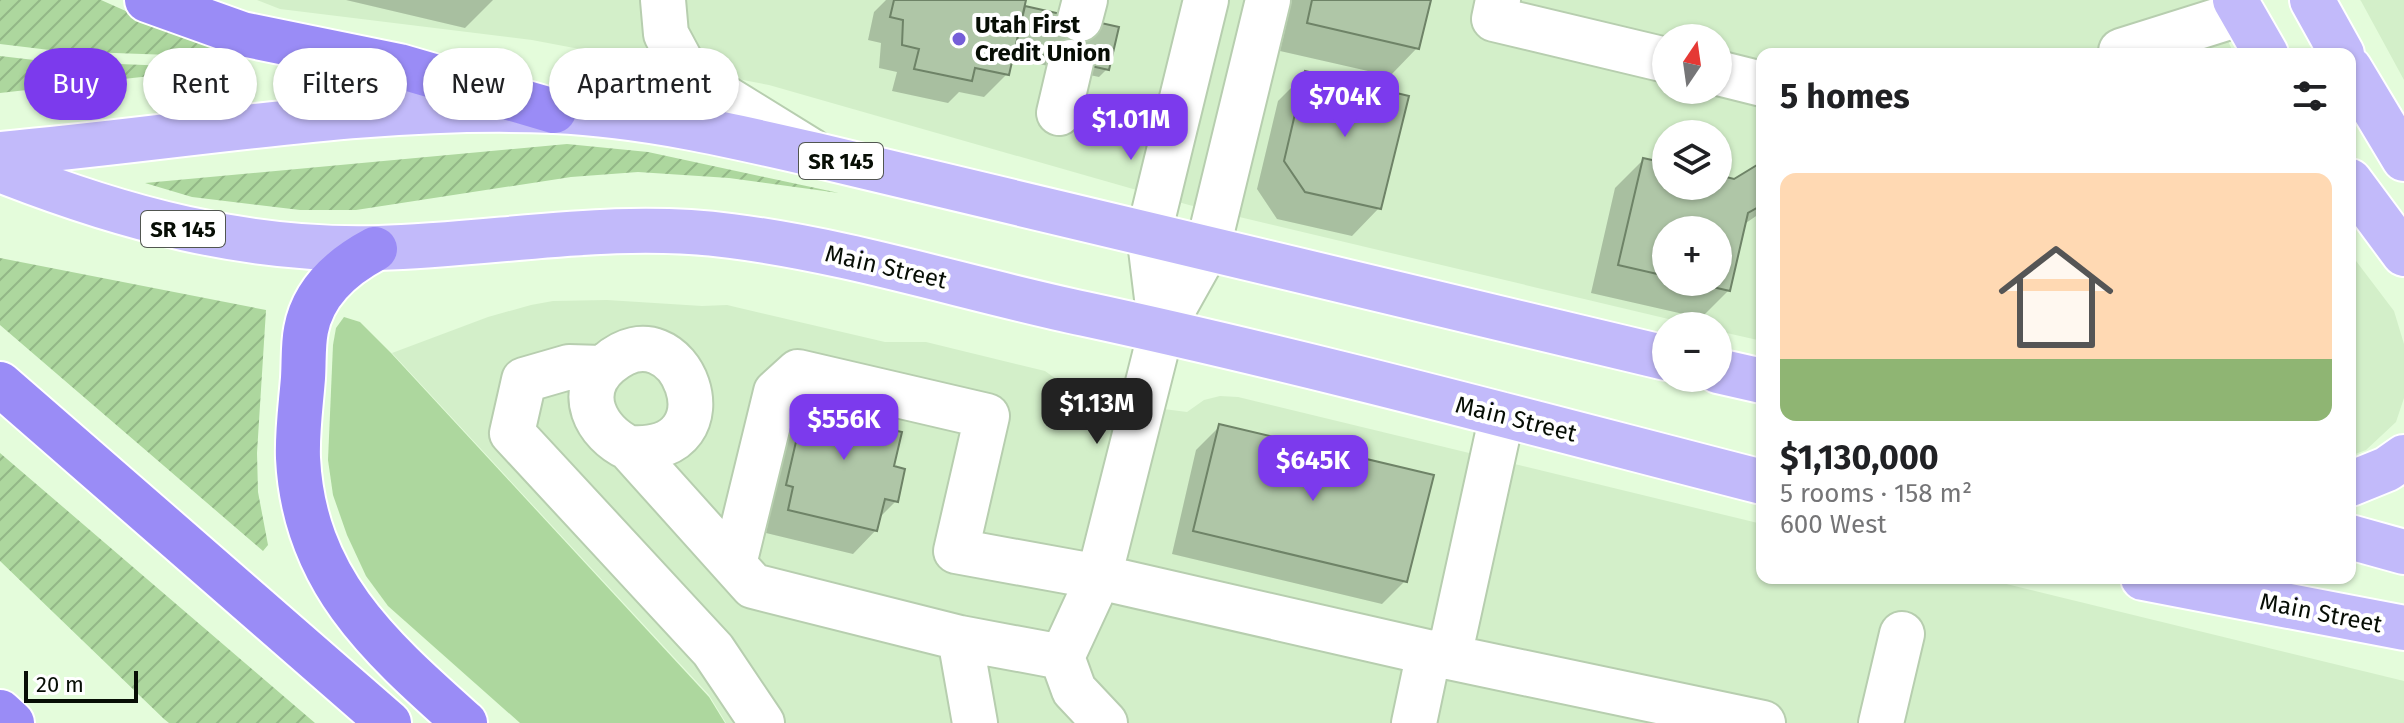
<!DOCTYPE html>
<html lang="en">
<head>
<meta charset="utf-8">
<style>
	body { margin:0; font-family:"Fira Sans",sans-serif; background:#f2f2f2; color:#202124; height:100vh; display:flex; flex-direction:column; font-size:30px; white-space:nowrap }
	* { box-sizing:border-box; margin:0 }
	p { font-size:26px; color:#757577 }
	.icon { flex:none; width:44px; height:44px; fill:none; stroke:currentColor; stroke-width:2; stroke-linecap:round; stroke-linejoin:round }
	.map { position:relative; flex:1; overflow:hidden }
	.panel { position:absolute; left:1756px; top:48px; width:600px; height:536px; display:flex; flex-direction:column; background:#fff; border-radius:16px; box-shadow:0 2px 6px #0004 }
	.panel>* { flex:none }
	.hud { position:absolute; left:24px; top:48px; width:760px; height:72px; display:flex; gap:16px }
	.needle { width:52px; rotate:13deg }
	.controls { position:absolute; left:1652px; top:24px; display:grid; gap:16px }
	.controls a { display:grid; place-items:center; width:80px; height:80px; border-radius:50%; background:#fff; box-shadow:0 2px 6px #0004; font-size:40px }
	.scale { position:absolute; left:24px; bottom:20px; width:114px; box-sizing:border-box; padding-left:8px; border:4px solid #070e05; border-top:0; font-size:22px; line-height:28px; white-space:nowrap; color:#070e05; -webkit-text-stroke:6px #fff; paint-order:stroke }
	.price { position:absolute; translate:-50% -68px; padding:0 18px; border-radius:16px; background:#7c3aed; color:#fff; font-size:26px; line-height:52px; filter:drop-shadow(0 2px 4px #0008) }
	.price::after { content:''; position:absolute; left:50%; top:48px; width:24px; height:18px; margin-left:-12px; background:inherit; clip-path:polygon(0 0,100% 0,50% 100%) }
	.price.on { background:#222; color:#fff }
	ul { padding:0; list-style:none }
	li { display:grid; align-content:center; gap:16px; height:424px; padding:0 24px }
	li+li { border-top:2px solid #e0e0e0 }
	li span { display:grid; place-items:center; height:248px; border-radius:16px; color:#555 }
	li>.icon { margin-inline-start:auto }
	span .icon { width:144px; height:144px; fill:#fffc; stroke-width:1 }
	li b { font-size:34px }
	h2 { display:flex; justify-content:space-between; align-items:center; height:96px; padding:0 24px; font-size:34px }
	.chip { padding:0 28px; border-radius:36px; background:#fff; box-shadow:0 2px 6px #0004; font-size:28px; line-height:72px }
	.chip.on { background:#7c3aed; color:#fff }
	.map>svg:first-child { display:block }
	.built { fill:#d3efc9; fill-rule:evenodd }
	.grass { fill:#add79e }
	.garden { fill:url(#garden-furrows) }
	.shadow { fill:#0003; fill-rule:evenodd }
	.building { fill:#afc6a7; stroke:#6e8367; stroke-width:2 }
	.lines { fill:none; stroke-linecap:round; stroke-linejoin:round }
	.minor-casing { stroke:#b7ceaf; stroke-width:48 }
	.major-casing { stroke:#fff; stroke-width:48 }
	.highway-casing { stroke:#fff; stroke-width:48 }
	.minor { stroke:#fff; stroke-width:44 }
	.major { stroke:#c2bafa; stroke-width:44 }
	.highway { stroke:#9a8cf6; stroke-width:44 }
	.poi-dot { fill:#755ed8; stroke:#fff; stroke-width:3 }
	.labels { text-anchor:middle; stroke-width:8; stroke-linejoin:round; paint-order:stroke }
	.shield { fill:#fff; stroke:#515650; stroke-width:2 }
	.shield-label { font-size:22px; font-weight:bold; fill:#070e05 }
	.poi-label { font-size:24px; font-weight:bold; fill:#070e05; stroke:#fff; text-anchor:start }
	.street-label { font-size:24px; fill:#070e05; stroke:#fff }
</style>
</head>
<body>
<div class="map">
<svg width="2404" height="723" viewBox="0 0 2404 723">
	<defs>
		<pattern id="garden-furrows" width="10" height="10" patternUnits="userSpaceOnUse" patternTransform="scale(2)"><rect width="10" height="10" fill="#add79e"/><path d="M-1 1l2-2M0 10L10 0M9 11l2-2" fill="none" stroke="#93b787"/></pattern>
	</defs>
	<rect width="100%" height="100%" fill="#e4fcdb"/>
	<path class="built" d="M257 0H2209L2234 54H1762V341L1718 331V326H1698L1189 205 769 85 532 40 280 9ZM1666 38H1718V90H1666ZM1666 134H1718V186H1666ZM1666 230H1718V282H1666Z
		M2360 0H2404V80L2361 1Z
		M2350 253 2394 311 2404 344V398L2396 422 2366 450 2350 456Z
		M607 300 702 306 727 305 885 342H926L1045 371 1063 384 1070 397 1187 412 1204 400 1220 396 1238 397 1762 524V578H1982L2404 681V723H726L709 695 392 353 488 317 531 305 553 301Z"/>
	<path class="grass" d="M344 317 360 322 391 353 709 697 725 723H520L388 606 366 576 347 535 333 495 328 460 333 345 336 328Z"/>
	<path class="garden" d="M0 0H101L137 16 235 50 227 57 58 51 0 44Z
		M0 56 43 61 221 68 0 93Z
		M567 144 648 152 839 193 729 178 638 172 571 177 356 210H300L192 197 145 183Z
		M0 258 266 310 257 453 258 492 268 545 263 551 0 325Z
		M0 453 315 723H169L164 719 0 561Z"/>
	<path class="shadow" d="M346 0H493L465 28Z
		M886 0H1024L1021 13 1025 8 1107 69 1099 77 1011 58 1007 74 984 97 959 92 948 103 892 91 897 72 879 68 881 43 868 40 874 12Z
		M1292 0H1429L1417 48 1390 76 1280 51Z
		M1306 73 1379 208 1352 236 1277 219 1257 189 1278 101Z
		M1643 160 1666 165V186H1718V177L1735 181 1762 164V212L1743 225 1729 290 1701 318 1591 293 1615 188ZM1666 230H1718V282H1666Z
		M835 382 859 425 892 467 896 501 878 519 876 530 853 554 766 533 771 509 764 508 782 432 805 409 811 411 812 405Z
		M1219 427 1405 581 1382 604 1172 554 1196 450Z"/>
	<path class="building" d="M894 0H1026L1009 75 975 68 972 81 914 69 919 49 902 45 903 20 890 17Z
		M1312 0H1431L1419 49 1307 23Z
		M1025 6 1119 27 1109 70 1015 49Z
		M1305 71 1409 96 1381 209 1305 192 1284 161Z
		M1643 158 1666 163V186H1718V175L1734 179 1762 162V205L1748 213 1730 291 1691 282H1718V230H1666V276L1618 265Z
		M834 380 869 388 861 423 902 432 894 466 905 469 898 502 885 499 877 531 788 510 793 487 786 485 804 407 827 413Z
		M1219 424 1434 475 1407 582 1193 531Z"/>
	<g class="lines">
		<defs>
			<path id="minor" d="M663 0 666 34 688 75 811 151
				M1498 0 1494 19 1666 60
				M1080 19 1085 0
				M2122 54 2121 51 2242 13
				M1718 73 1762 84
				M1059 113 1071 62
				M1161 331 1149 233 1206 0
				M602 368 569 367 524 380 512 433 713 650 762 723
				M1502 415 1449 657 1763 723
				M629 448C740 456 680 301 608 364 575 392 596 433 629 448L753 586 960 638
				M734 564 776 392 798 372 987 416 956 551 1099 577 1449 657
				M975 723 960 638 1062 657
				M1105 723 1074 690 1062 657 1099 577 1161 331 1208 247 1268 0
				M1414 723 1429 652
				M1881 723 1902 634"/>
			<path id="major" d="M2235 0 2266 54
				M2312 0 2342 54
				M2350 69 2404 159
				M0 154C185 138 368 103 554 111 643 115 730 135 816 155L1666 358
				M0 170C122 218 246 252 379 248 497 245 612 220 731 236 851 251 967 289 1085 314 1312 363 1537 424 1762 482
				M2350 181 2404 254
				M1718 371 1762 381
				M2350 484 2387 469 2404 457
				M2350 537 2404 552
				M2143 578 2404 628"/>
			<path id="highway" d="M147 0 242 34 399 66 554 111
				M375 249C343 266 313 292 306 330 303 345 304 362 303 378 301 404 297 431 298 458 304 581 380 647 465 723
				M0 384 389 723
				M0 712 12 723"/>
		</defs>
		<use href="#minor" class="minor-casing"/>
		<use href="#major" class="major-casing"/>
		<use href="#highway" class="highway-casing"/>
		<use href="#minor" class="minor"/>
		<use href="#major" class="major"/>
		<use href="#highway" class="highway"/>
	</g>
	<circle class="poi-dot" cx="959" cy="39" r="8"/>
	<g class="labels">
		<g class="shield">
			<rect x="799" y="143" width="84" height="36" rx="6"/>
			<rect x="141" y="211" width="84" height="36" rx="6"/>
		</g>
		<g class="shield-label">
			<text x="841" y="169">SR 145</text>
			<text x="183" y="237">SR 145</text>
		</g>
		<g class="poi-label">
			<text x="975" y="33">Utah First<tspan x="975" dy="28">Credit Union</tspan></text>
		</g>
		<g class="street-label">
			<text transform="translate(886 267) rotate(13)" y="8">Main Street</text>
			<text transform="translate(1516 419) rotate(14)" y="8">Main Street</text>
			<text transform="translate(2321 613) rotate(11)" y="8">Main Street</text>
		</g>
	</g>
</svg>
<div class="controls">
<a><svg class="needle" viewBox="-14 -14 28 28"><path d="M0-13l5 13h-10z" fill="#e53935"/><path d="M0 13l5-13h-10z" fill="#757577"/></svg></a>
<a><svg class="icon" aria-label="layers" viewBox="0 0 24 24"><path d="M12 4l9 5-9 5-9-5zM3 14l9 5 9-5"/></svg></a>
<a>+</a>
<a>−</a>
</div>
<div class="scale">20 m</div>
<b class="price" style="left:1345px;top:139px">$704K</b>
<b class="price" style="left:1131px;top:162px">$1.01M</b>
<b class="price on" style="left:1097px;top:446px">$1.13M</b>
<b class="price" style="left:844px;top:462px">$556K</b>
<b class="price" style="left:1313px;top:503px">$645K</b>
<div class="hud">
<a class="chip on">Buy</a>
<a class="chip">Rent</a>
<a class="chip">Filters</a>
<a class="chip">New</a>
<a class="chip">Apartment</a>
</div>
<section class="panel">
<h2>5 homes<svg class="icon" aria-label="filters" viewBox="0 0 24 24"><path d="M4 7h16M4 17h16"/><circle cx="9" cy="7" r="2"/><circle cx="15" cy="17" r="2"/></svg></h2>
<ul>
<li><span style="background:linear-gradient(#ffd9b3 75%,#8fb573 0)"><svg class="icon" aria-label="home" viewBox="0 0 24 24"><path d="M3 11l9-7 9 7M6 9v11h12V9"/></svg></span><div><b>$1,130,000</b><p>5 rooms · 158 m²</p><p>600 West</p></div></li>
</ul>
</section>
</div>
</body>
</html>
